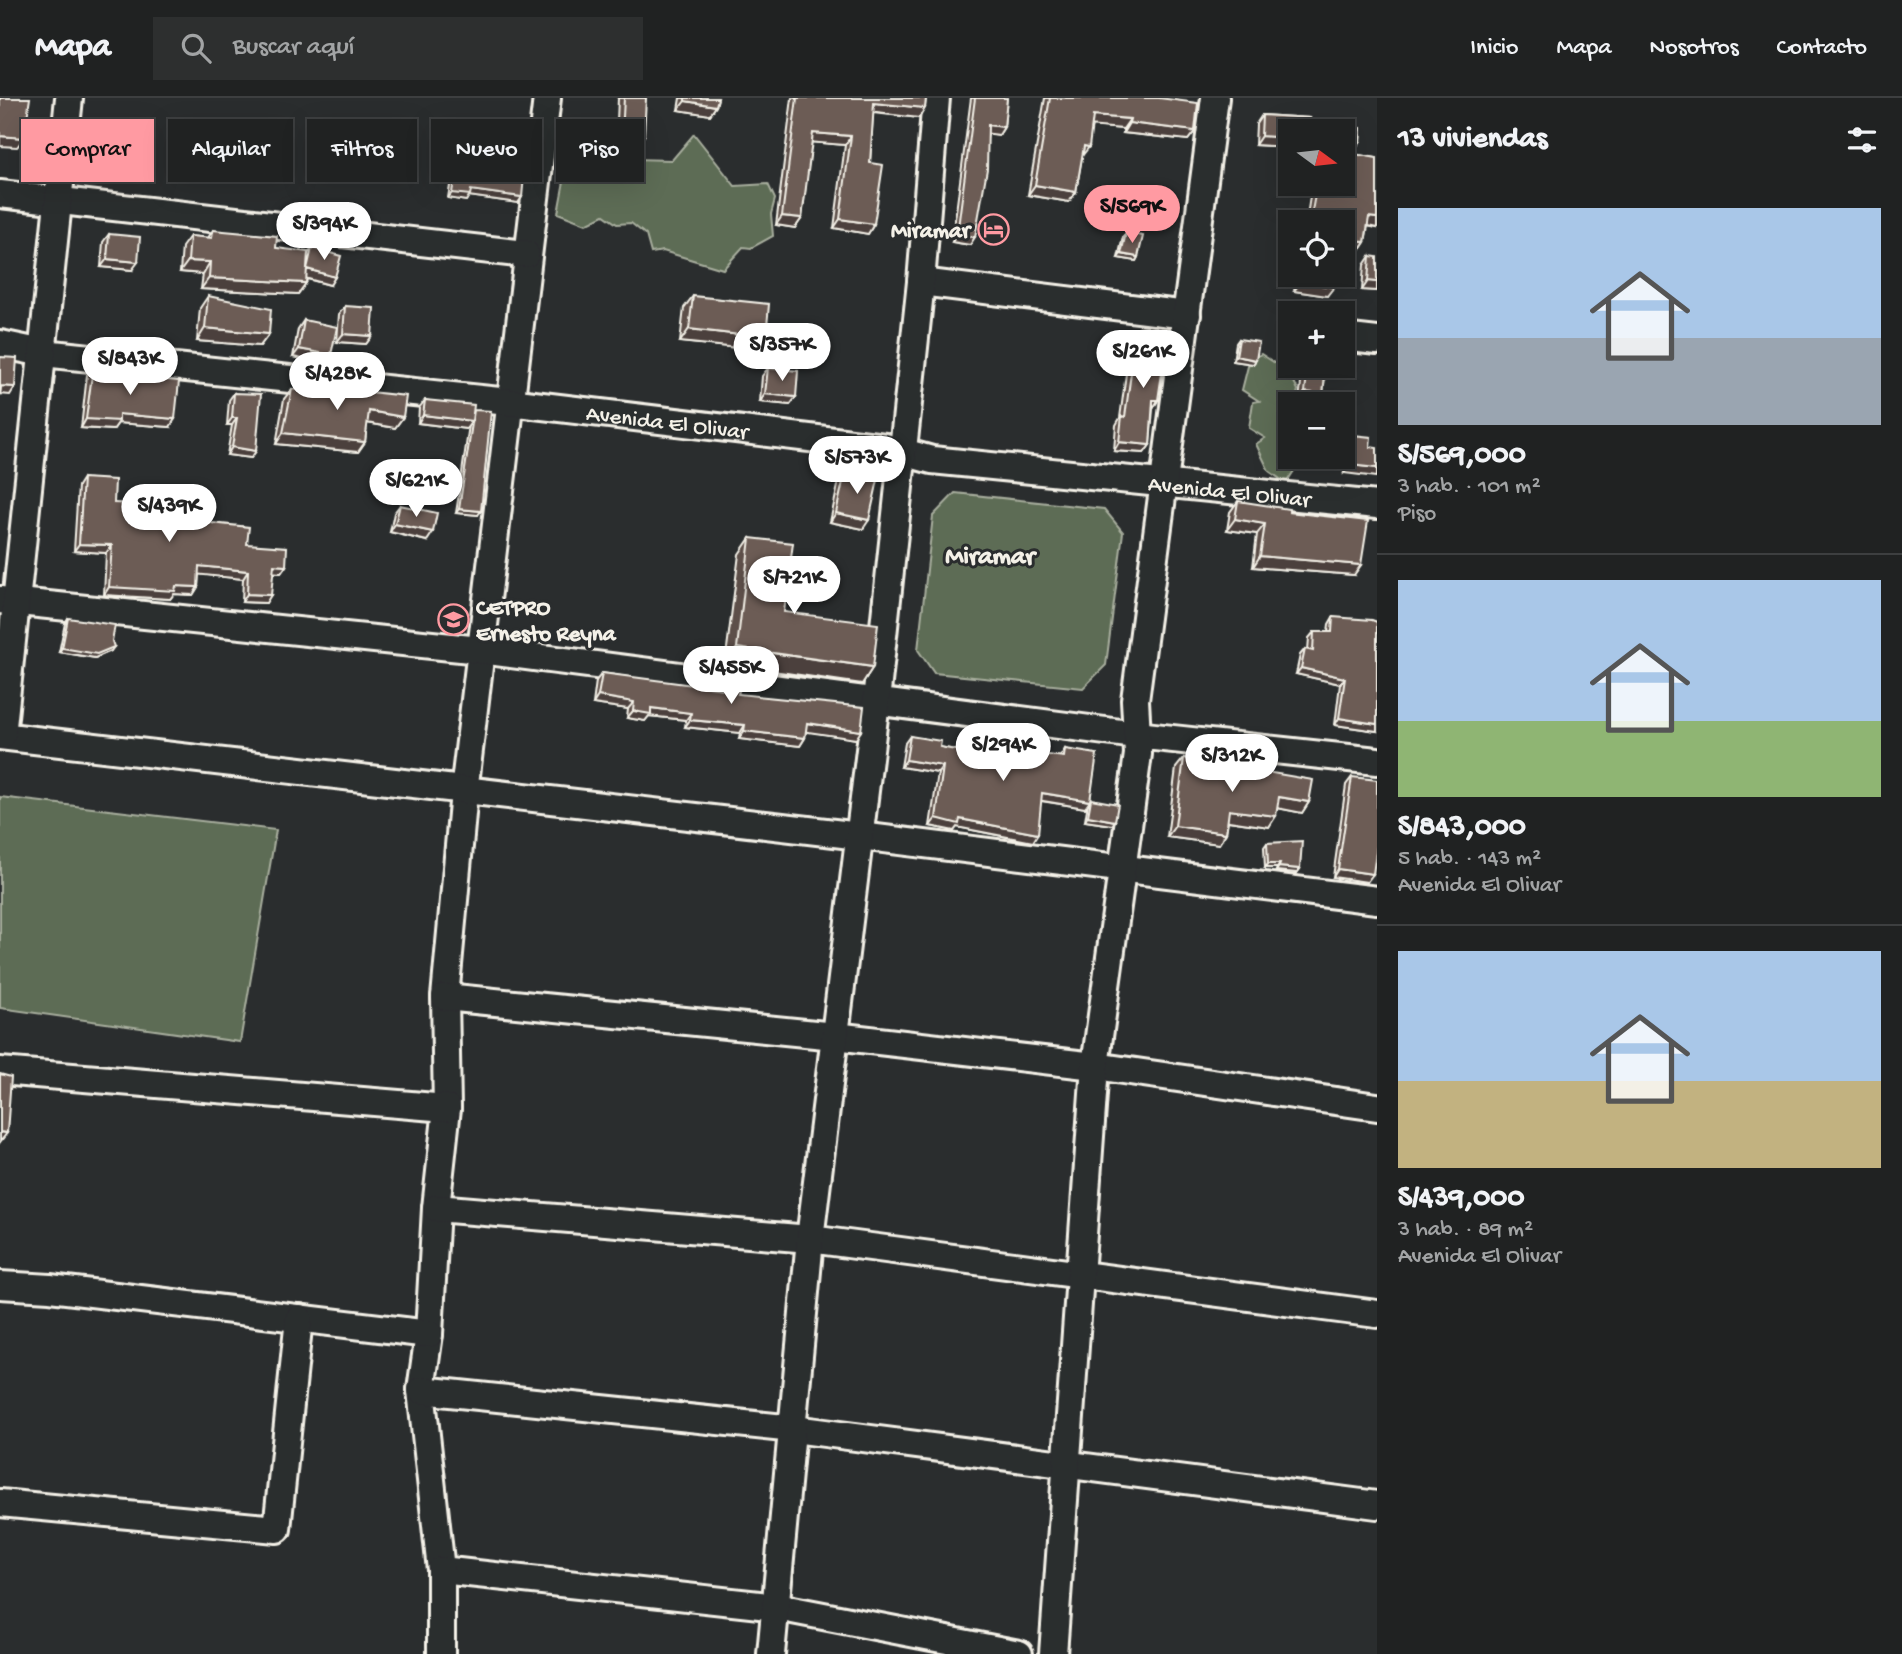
<!DOCTYPE html>
<html lang="es">
<head>
<meta charset="utf-8">
<style>
	body { margin:0; font-family:"Gochi Hand",sans-serif; background:#2d2f2f; color:#f1f3f6; height:100vh; display:flex; flex-direction:column; font-size:26px; white-space:nowrap }
	* { box-sizing:border-box; margin:0 }
	p { font-size:23px; color:#a2a4a5 }
	.icon { flex:none; width:38px; height:38px; fill:none; stroke:currentColor; stroke-width:2; stroke-linecap:round; stroke-linejoin:round }
	.map { position:relative; flex:1; overflow:hidden }
	.details { display:flex; flex-direction:column; background:#202222; width:525px }
	.details>* { flex:none }
	.hud { position:absolute; left:21px; top:21px; width:665px; height:63px; display:flex; gap:14px }
	.needle { width:46px; rotate:105deg }
	.buttons { position:absolute; left:1278px; top:21px; display:grid; gap:14px }
	.buttons a { display:grid; place-items:center; width:77px; height:77px; border-radius:0px; background:#202222; box-shadow:0 7px 28px #0002,0 0 0 2px #3d3f40; font-size:35px }
	.price { position:absolute; translate:-50% -60px; padding:0 16px; border-radius:24px; background:#fff; color:#222; font-size:23px; line-height:46px; filter:drop-shadow(0 2px 4px #0008) }
	.price::after { content:''; position:absolute; left:50%; top:42px; width:21px; height:16px; margin-left:-10px; background:inherit; clip-path:polygon(0 0,100% 0,50% 100%) }
	.price.current { background:#ff9aa2; color:#111 }
	ul { padding:0; list-style:none }
	li { display:grid; align-content:center; gap:14px; height:371px; padding:0 21px }
	li+li { border-top:2px solid #3d3f40 }
	li span { display:grid; place-items:center; height:217px; border-radius:0px; color:#555 }
	li>.icon { margin-inline-start:auto }
	span .icon { width:126px; height:126px; fill:#fffc; stroke-width:1 }
	li b { font-size:30px }
	h2 { display:flex; justify-content:space-between; align-items:center; height:84px; padding:0 21px; font-size:30px }
	.tag { padding:0 24px; border-radius:0px; background:#202222; box-shadow:0 7px 28px #0002,0 0 0 2px #3d3f40; font-size:24px; line-height:63px }
	.tag.current { background:#ff9aa2; color:#111 }
	header { display:flex; align-items:center; gap:42px; box-sizing:border-box; height:98px; padding:0 35px; background:#202222; border-bottom:2px solid #3d3f40 }
	header strong { font-size:33px }
	nav { display:flex; gap:38px; margin-inline-start:auto; font-size:24px }
	.search { width:490px; height:63px; background:#2d2f2f; display:flex; align-items:center; gap:18px; box-sizing:border-box; padding:0 24px; border-radius:0px; color:#a2a4a5; font-size:26px }
	main { display:flex; flex:1; min-height:0 }
	.map>svg:first-child { display:block }
	.green { fill:#5d6c54; stroke:#a8ae9e; stroke-width:2 }
	.lines { fill:none; stroke-linecap:round; stroke-linejoin:round }
	.street-casing { stroke:#f4f1e8; stroke-width:32 }
	.street { stroke:#2a2d2e; stroke-width:26 }
	.wall { fill:#5d4f49; stroke:#f4f1e8; stroke-width:2 }
	.shaded-wall { fill:#4c403c; stroke:#f4f1e8; stroke-width:2 }
	.building { fill:#6c5c55; stroke:#f4f1e8; stroke-width:2 }
	.labels { text-anchor:middle; stroke-width:6; stroke-linejoin:round; paint-order:stroke }
	.poi-label { font-size:23px; font-weight:bold; fill:#f4f1e8; stroke:#2a2d2e; text-anchor:end }
	.street-label { font-size:23px; fill:#f4f1e8; stroke:#2a2d2e }
	.quarter-label { font-size:26px; font-weight:bold; fill:#f4f1e8; stroke:#2a2d2e }
</style>
</head>
<body>
<header>
<strong>Mapa</strong>
<div class="search"><svg class="icon" aria-label="search" viewBox="0 0 24 24"><circle cx="10" cy="10" r="6"/><path d="M15 15l6 6"/></svg>Buscar aquí</div>
<nav><a>Inicio</a><a>Mapa</a><a>Nosotros</a><a>Contacto</a></nav>
</header>
<main>
<div class="map">
<svg width="1377" height="1556" viewBox="0 0 1377 1556">
	<rect width="100%" height="100%" fill="#2a2d2e"/>
	<filter id="ink" filterUnits="userSpaceOnUse"><feTurbulence type="fractalNoise" baseFrequency=".0143" numOctaves="2"/><feDisplacementMap in="SourceGraphic" scale="14" xChannelSelector="R" yChannelSelector="G"/><feConvolveMatrix kernelMatrix="1 2 1 2 8 2 1 2 1" color-interpolation-filters="sRGB"/></filter>
	<g filter="url(#ink)">
		<path class="green" d="M592 33 600 46 609 45 632 61 672 62 694 36 735 88 768 86 775 101 771 116 773 138 751 150 743 149 723 171 663 153 651 155 646 137 631 125 617 126 604 117 586 126 558 115 573 35Z
			M1261 256 1275 265 1284 263 1298 292 1295 306H1290V359H1303L1286 385 1269 373 1256 346 1265 340 1249 330 1253 304 1259 303 1242 292 1249 264Z
			M955 395 1104 411 1123 434 1106 567 1083 590 934 575 918 552 933 418Z
			M0 699 276 732 240 944 0 910Z"/>
		<g class="lines">
			<defs>
				<g id="street">
					<path d="M547 0 464 694 445 899 447 1010 436 1110 429 1236 421 1292 441 1472 777 1509 1019 1556"/>
					<path d="M0 96 526 156"/>
					<path d="M921 184 1187 217"/>
					<path d="M1342 239 1377 243"/>
					<path id="s1" d="M0 246 43 255 509 304 885 349 932 362 1377 407"/>
					<path d="M0 502 480 552 1136 637 1377 663"/>
					<path d="M0 638 860 738 1377 802"/>
					<path d="M2 638 69 0"/>
					<path d="M445 899 835 938 1095 968 1377 1009"/>
					<path d="M0 973 447 1010"/>
					<path d="M436 1110 810 1141 1377 1216"/>
					<path d="M0 1187 50 1190 429 1236"/>
					<path d="M421 1292 794 1331 1377 1407"/>
					<path d="M0 1405 277 1431 299 1220"/>
					<path d="M441 1472V1556"/>
					<path d="M771 1556 810 1141 876 603 921 184 936 0"/>
					<path d="M1053 1556 1095 968 1138 656 1135 602 1215 0"/>
				</g>
			</defs>
			<use href="#street" class="street-casing"/>
			<use href="#street" class="street"/>
		</g>
		<path class="wall" d="M618 0H646L637 48 616 47Z
			M680 0H718L716 8 710 17 678 12Z
			M792 0H926L925 10 919 20 873 15 870 65 874 126 868 136 834 130 845 47 811 44 802 120 795 130 776 127Z
			M971 0H1007L1004 29 999 37 988 35 970 147 952 144Z
			M1045 0H1159L1195 33 1188 42 1123 35V31L1092 28 1082 58 1076 94 1069 104 1028 97Z
			M1262 17 1310 20 1309 23 1361 30 1360 44 1353 53H1348V55L1377 60V130L1368 128 1365 144 1359 153 1342 152V124H1306L1312 86H1342V33H1290V49L1255 47 1256 26Z
			M501 34 522 99 518 105 469 98 466 103 448 100 453 69 457 63 495 69 497 39Z
			M198 44 214 75 192 72 195 48Z
			M213 132 276 150 308 156 312 150 330 187 307 181 306 185 298 196 201 191 203 176 180 174 182 149 190 138 208 140Z
			M1126 135 1138 159 1136 163 1118 160 1123 139Z
			M109 136 132 172 101 169 103 144Z
			M1370 158 1377 193 1362 192 1364 167Z
			M1297 177H1335L1327 198 1294 193Z
			M208 198 269 236 260 248 197 243 200 210Z
			M693 198 766 240 757 252 680 244 684 210Z
			M345 208 372 238 366 246 337 244 339 216Z
			M304 222 331 257 326 266 293 259 298 231Z
			M1136 238 1158 302 1153 311 1150 347 1144 355 1114 353 1116 327 1120 320 1130 246Z
			M1239 241 1256 262 1253 266 1233 263 1236 245Z
			M1303 268H1326L1323 296 1317 304 1299 302Z
			M93 269 111 277 170 329 118 325 113 332 81 330 87 277Z
			M768 270 796 299 790 307 760 304 762 278Z
			M305 287 403 319 395 330 367 325 365 344 358 354 276 346 284 301 292 291 301 292Z
			M234 295 256 353 251 360 227 357 232 327H227L229 302Z
			M425 302 473 312 478 417 456 415 469 327 466 331 418 325 419 310Z
			M1353 337 1370 349 1344 375 1348 346Z
			M845 375 863 431 830 424 839 383Z
			M83 380 114 405 202 424 247 446 286 468 281 475H273L266 505 242 504 243 481 199 476 198 489 193 497 174 496 170 501 104 497 106 455 74 453 78 388Z
			M1238 403 1289 414 1354 477 1253 469 1257 436 1227 432 1230 414Z
			M400 407 427 443 390 434 394 415Z
			M750 440 784 514 873 569 862 586 725 566 739 456Z
			M1333 519 1377 633 1335 627 1340 586 1296 576 1300 557 1305 551 1308 552 1309 540 1314 534H1328L1329 526Z
			M68 520 112 543 111 553 95 560 59 554 65 525Z
			M602 575 738 596 856 641 806 633 805 640 800 648 739 641 740 635 685 629 686 622 649 618 645 623 627 620 628 611 593 606 596 583Z
			M910 638 940 649 1001 661 1006 652 1060 659 1065 651 1090 703 1115 723 1112 727 1085 723 1088 705 1085 710 1041 703 1033 744 957 729 954 733 930 728 938 675 901 669 905 645Z
			M1184 660 1309 704 1302 715 1278 710 1269 729 1228 723 1226 735 1219 746 1167 739 1176 670Z
			M1352 679 1376 751 1367 784 1333 779 1346 687Z
			M1267 745 1300 771 1297 775 1276 773 1277 770H1265L1264 749Z"/>
		<path class="shaded-wall" d="M685 3 716 8 710 17 678 12Z
			M874 5 925 10 919 20 868 14Z
			M1093 18 1130 21 1123 31 1087 28Z
			M1129 25 1195 33 1188 42 1123 35Z
			M988 27 1004 29 999 37 983 35Z
			M813 35 851 38 845 47 806 44Z
			M622 37 644 38 637 48 616 47Z
			M0 38 24 40 17 49 0 48Z
			M1261 38 1290 40V49L1255 47Z
			M1349 44H1360L1353 53H1343Z
			M1084 48 1089 49 1082 58Z
			M195 68 217 70 214 75 192 72Z
			M1035 87 1076 94 1069 104 1028 97Z
			M471 92 522 99 518 105 469 98 466 103 448 100 452 95Z
			M782 118 802 120 795 130 776 127Z
			M1369 119 1377 120V130L1363 127Z
			M840 121 874 126 868 136 834 130Z
			M957 137 975 139 970 147 952 144Z
			M1342 142 1365 144 1359 153 1342 152Z
			M1121 156 1138 159 1136 163 1118 160Z
			M107 161 138 164 132 172 101 169Z
			M188 163 210 164 203 176 180 174Z
			M307 171 335 179 330 187 301 179Z
			M209 180 306 185 298 196 201 191Z
			M1368 183 1377 184V193L1362 192Z
			M1301 184 1334 189 1327 198 1294 193Z
			M205 230 269 236 260 248 197 243Z
			M689 231 766 240 757 252 680 244Z
			M343 236 372 238 366 246 337 244Z
			M299 251 331 257 326 266 293 259Z
			M1236 258 1256 262 1253 266 1233 263Z
			M1 288 15 289 10 297 0 296Z
			M1305 294 1323 296 1317 304 1299 302Z
			M765 296 796 299 790 307 760 304Z
			M1153 302H1158L1153 311Z
			M369 313 403 319 395 330 361 324Z
			M119 316 175 321 170 329 118 325 113 332 81 330 86 321Z
			M423 317 472 323 466 331 418 325Z
			M232 320H237L232 327H227Z
			M283 335 365 344 358 354 276 346Z
			M1119 344 1150 347 1144 355 1114 353Z
			M232 349 256 353 251 360 227 357Z
			M1350 367 1377 370V379L1344 375Z
			M459 411 481 413 478 417 456 415Z
			M836 415 869 422 863 431 830 424Z
			M1235 421 1265 426 1257 436 1227 432Z
			M395 426 433 434 427 443 390 434Z
			M79 446 112 447 106 455 74 453Z
			M1260 458 1361 467 1354 477 1253 469Z
			M274 467 286 468 281 475 268 474Z
			M199 468 248 473 243 481 194 476Z
			M176 488 198 489 193 497 174 496 170 501 104 497 109 489Z
			M247 496 271 497 266 505 242 504Z
			M114 549 111 553 95 560 59 554 62 550Z
			M737 550 873 569 862 586 725 566Z
			M1301 570 1345 580 1340 586 1296 576Z
			M598 598 634 604 628 611 593 606Z
			M651 610 691 615 686 622 649 618 645 623 627 620 633 613Z
			M1339 620 1377 626V633L1335 627Z
			M690 622 745 627 740 635 685 629Z
			M807 625 861 633 856 641 801 633Z
			M744 633 805 640 800 648 739 641Z
			M906 662 943 668 938 675 901 669Z
			M1042 695 1090 703 1085 710 1037 702Z
			M1279 699 1309 704 1302 715 1272 709Z
			M1229 712 1276 718 1269 729 1222 722Z
			M1088 718 1115 723 1112 727 1085 723Z
			M936 720 960 721 1038 736 1033 744 957 729 954 733 930 728Z
			M1175 728 1226 735 1219 746 1167 739Z
			M1268 766H1280L1277 770H1265Z
			M1279 769 1300 771 1297 775 1276 773Z
			M1338 771 1373 776 1367 784 1333 779Z
			M0 1034 7 1035 0 1044Z"/>
		<path class="building" d="M0 0H30L24 40 0 38Z
			M624 0H646L644 38 622 37Z
			M685 0H718L716 8 685 3Z
			M797 0H926L925 10 874 5 870 65 883 67 874 126 840 121 851 38 813 35 802 120 782 118Z
			M975 0H1007L1004 29 988 27 987 71 975 139 957 137Z
			M1050 0H1159L1198 5 1195 33 1129 25 1130 21 1093 18 1089 49 1084 48 1076 94 1035 87Z
			M1262 17 1310 20 1309 23 1361 30 1360 44H1349L1348 55 1377 60V120L1369 119 1365 144 1342 142V124H1310L1317 86H1342V33H1290V40L1261 38Z
			M501 34 528 35 522 99 471 92 470 97 452 95 457 63 499 69Z
			M198 44 220 46 217 70 195 68Z
			M213 132 277 138 276 150 308 154 306 185 209 180 210 164 188 163 190 138 212 140Z
			M1126 135 1143 138 1138 159 1121 156Z
			M109 136 140 139 138 164 107 161Z
			M312 150 341 158 335 179 307 171Z
			M1370 158 1377 159V184L1368 183Z
			M1302 177H1335L1334 189 1301 184Z
			M208 198 271 211 269 236 205 230Z
			M693 198 769 206 766 240 689 231Z
			M345 208 374 210 372 238 343 236Z
			M304 222 337 229 331 257 299 251Z
			M1136 238 1167 242 1158 302H1153L1150 347 1119 344 1122 318 1125 319Z
			M1239 241 1259 244 1256 262 1236 258Z
			M0 259 17 260 15 289 1 288 0 298Z
			M1308 268H1326L1323 296 1305 294Z
			M93 269 112 270 111 277 179 283 175 321 119 316V323L86 321Z
			M768 270 798 273 796 299 765 296Z
			M305 287 406 298 403 319 369 313 365 344 283 335 292 291 304 293Z
			M234 295 261 296 256 353 232 349 237 320H232Z
			M425 302 474 307 472 323 423 317Z
			M474 312 491 313 481 413 459 411Z
			M1353 337 1371 339 1370 349 1377 350V370L1350 367Z
			M845 375 878 382 869 422 836 415Z
			M83 380 115 382 114 405 159 407 158 415 202 418V424L249 429 247 446 287 449 286 468 274 467 271 497 247 496 248 473 199 468 198 489 176 488 175 493 109 489 112 447 79 446Z
			M1238 403 1289 411V414L1368 423 1361 467 1260 458 1265 426 1235 421Z
			M400 407 437 415 433 434 395 426Z
			M750 440 793 445 784 514 878 526 873 569 737 550Z
			M1333 519 1372 522 1377 524V626L1339 620 1345 580 1301 570 1305 551 1313 553 1314 534H1332Z
			M68 520 115 527 112 543 114 549 97 556 62 550Z
			M602 575 739 593 738 596 864 609 861 633 807 625 805 640 744 633 745 627 690 622 691 615 651 610V616L633 613 634 604 598 598Z
			M910 638 941 643 940 649 1005 662 1006 652 1064 659 1065 651 1097 656 1090 703 1042 695 1038 736 960 721 959 726 936 720 943 668 906 662Z
			M1184 660 1313 682 1309 704 1279 699 1276 718 1229 712 1226 735 1175 728Z
			M1352 679 1377 682V748L1373 776 1338 771Z
			M1091 701 1118 706 1115 723 1088 718Z
			M1302 743 1300 771 1279 769 1280 766H1268L1267 745Z
			M0 976 11 979 7 1035 0 1034Z"/>
	</g>
	<defs>
		<symbol id="hotel-ring" viewBox="-11 -11 22 22"><circle r="9.5" fill="#2a2d2e" stroke="#ff9aa2" stroke-width="1.5"/><path d="M-6-4.5h1.5V1H6V5H4.5V3h-9V5H-6ZM-4 0a1.8 1.8 0 1 1 3.6 0ZM.5 0V-2.5h3Q6-2.5 6 0Z" fill="#ff9aa2"/></symbol>
		<symbol id="university-ring" viewBox="-11 -11 22 22"><circle r="9.5" fill="#2a2d2e" stroke="#ff9aa2" stroke-width="1.5"/><path d="M0-5L7-2L0 1L-7-2ZM-4 1L0 2.5L4 1V4Q0 6-4 4Z" fill="#ff9aa2"/></symbol>
	</defs>
	<g fill-rule="evenodd">
		<use href="#hotel-ring" x="976" y="114" width="35" height="35"/>
		<use href="#university-ring" x="436" y="504" width="35" height="35"/>
	</g>
	<g class="labels">
		<g class="poi-label">
			<text x="970" y="139">Miramar</text>
			<text x="476" y="516" text-anchor="start">CETPRO<tspan x="476" dy="26">Ernesto Reyna</tspan></text>
		</g>
		<g class="street-label">
			<text dy="8" stroke="none"><textPath href="#s1" startOffset="672">Avenida El Olivar</textPath></text>
			<text dy="8" stroke="none"><textPath href="#s1" startOffset="1239">Avenida El Olivar</textPath></text>
		</g>
		<g class="quarter-label">
			<text x="990" y="465">Miramar</text>
		</g>
	</g>
</svg>
<div class="buttons">
<a><svg class="needle" viewBox="-14 -14 28 28"><path d="M0-13l5 13h-10z" fill="#e53935"/><path d="M0 13l5-13h-10z" fill="#a2a4a5"/></svg></a>
<a><svg class="icon" aria-label="locate" viewBox="0 0 24 24"><circle cx="12" cy="12" r="6"/><path d="M12 2v4M12 18v4M2 12h4M18 12h4"/></svg></a>
<a>+</a>
<a>−</a>
</div>
<b class="price current" style="left:1132px;top:147px">S/569K</b>
<b class="price" style="left:324px;top:164px">S/394K</b>
<b class="price" style="left:782px;top:285px">S/357K</b>
<b class="price" style="left:1143px;top:292px">S/261K</b>
<b class="price" style="left:130px;top:299px">S/843K</b>
<b class="price" style="left:337px;top:314px">S/428K</b>
<b class="price" style="left:857px;top:398px">S/573K</b>
<b class="price" style="left:416px;top:421px">S/621K</b>
<b class="price" style="left:169px;top:446px">S/439K</b>
<b class="price" style="left:794px;top:518px">S/721K</b>
<b class="price" style="left:731px;top:608px">S/455K</b>
<b class="price" style="left:1003px;top:685px">S/294K</b>
<b class="price" style="left:1232px;top:696px">S/312K</b>
<div class="hud">
<a class="tag current">Comprar</a>
<a class="tag">Alquilar</a>
<a class="tag">Filtros</a>
<a class="tag">Nuevo</a>
<a class="tag">Piso</a>
</div>
</div>
<section class="details">
<h2>13 viviendas<svg class="icon" aria-label="filters" viewBox="0 0 24 24"><path d="M4 7h16M4 17h16"/><circle cx="9" cy="7" r="2"/><circle cx="15" cy="17" r="2"/></svg></h2>
<ul>
<li><span style="background:linear-gradient(#a9c7e8 60%,#9aa5b1 0)"><svg class="icon" aria-label="home" viewBox="0 0 24 24"><path d="M3 11l9-7 9 7M6 9v11h12V9"/></svg></span><div><b>S/569,000</b><p>3 hab. · 101 m²</p><p>Piso</p></div></li>
<li><span style="background:linear-gradient(#a9c7e8 65%,#8fb573 0)"><svg class="icon" aria-label="home" viewBox="0 0 24 24"><path d="M3 11l9-7 9 7M6 9v11h12V9"/></svg></span><div><b>S/843,000</b><p>5 hab. · 143 m²</p><p>Avenida El Olivar</p></div></li>
<li><span style="background:linear-gradient(#a9c7e8 60%,#c2b280 0)"><svg class="icon" aria-label="home" viewBox="0 0 24 24"><path d="M3 11l9-7 9 7M6 9v11h12V9"/></svg></span><div><b>S/439,000</b><p>3 hab. · 89 m²</p><p>Avenida El Olivar</p></div></li>
</ul>
</section>
</main>
</body>
</html>
